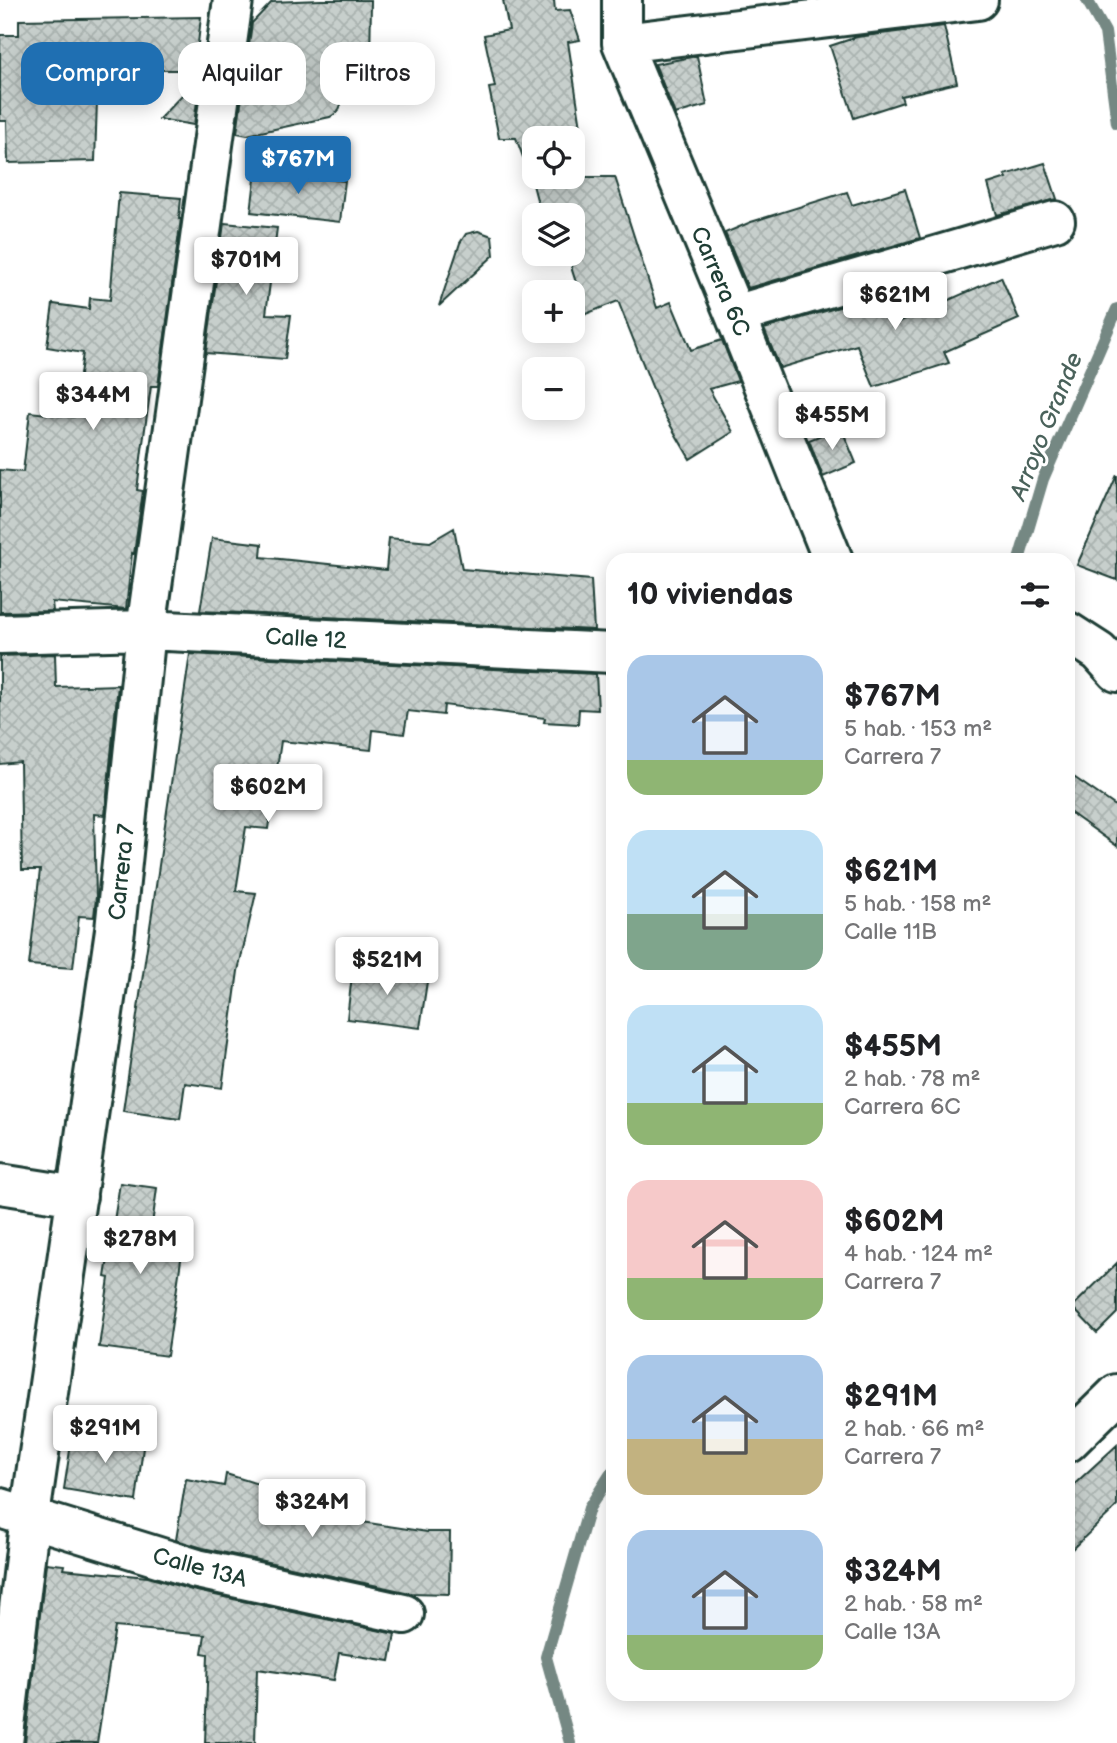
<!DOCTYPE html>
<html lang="es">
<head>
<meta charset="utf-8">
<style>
	body { margin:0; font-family:"Balsamiq Sans",sans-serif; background:#f6f6f6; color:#202124; height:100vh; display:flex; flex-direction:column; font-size:26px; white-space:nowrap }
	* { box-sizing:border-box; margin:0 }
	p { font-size:23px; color:#757577 }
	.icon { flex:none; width:38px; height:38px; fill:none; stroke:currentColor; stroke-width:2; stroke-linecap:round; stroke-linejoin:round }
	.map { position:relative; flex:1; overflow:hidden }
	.side { position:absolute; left:606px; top:553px; width:469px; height:1148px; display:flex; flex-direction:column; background:#fff; border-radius:21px; box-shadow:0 4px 18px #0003 }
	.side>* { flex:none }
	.top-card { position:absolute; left:21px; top:42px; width:480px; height:63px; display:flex; gap:14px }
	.buttons { position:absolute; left:522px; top:126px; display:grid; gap:14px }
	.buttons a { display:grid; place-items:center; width:63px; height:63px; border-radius:14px; background:#fff; box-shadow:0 4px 18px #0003; font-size:35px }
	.price { position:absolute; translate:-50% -60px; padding:0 16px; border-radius:7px; background:#fff; color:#222; font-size:23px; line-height:46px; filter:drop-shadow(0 2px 4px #0008) }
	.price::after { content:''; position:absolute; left:50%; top:42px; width:21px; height:16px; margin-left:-10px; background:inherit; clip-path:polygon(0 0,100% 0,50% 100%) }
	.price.active { background:#1f6fb2; color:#fff }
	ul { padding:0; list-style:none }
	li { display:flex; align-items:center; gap:21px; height:175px; padding:0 21px }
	li span { display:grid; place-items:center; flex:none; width:196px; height:140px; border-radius:21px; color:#555 }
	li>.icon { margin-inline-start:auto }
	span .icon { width:84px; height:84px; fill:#fffc; stroke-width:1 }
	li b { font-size:30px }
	h2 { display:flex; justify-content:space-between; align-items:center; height:84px; padding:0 21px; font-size:30px }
	.chip { padding:0 24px; border-radius:21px; background:#fff; box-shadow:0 4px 18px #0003; font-size:24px; line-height:63px }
	.chip.active { background:#1f6fb2; color:#fff }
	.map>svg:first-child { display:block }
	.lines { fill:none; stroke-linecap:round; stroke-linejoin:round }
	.stream { stroke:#758883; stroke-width:12 }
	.building { fill:url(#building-cross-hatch); stroke:#1f3d34; stroke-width:2 }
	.minor-casing { stroke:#1f3d34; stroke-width:44 }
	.minor { stroke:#fff; stroke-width:38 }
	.labels { text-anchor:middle; stroke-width:6; stroke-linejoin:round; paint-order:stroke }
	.street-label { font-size:23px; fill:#1f3d34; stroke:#fff }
	.water-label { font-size:24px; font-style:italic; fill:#4a625b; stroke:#fff }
</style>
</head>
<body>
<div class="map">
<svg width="1117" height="1743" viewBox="0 0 1117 1743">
	<defs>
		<pattern id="building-cross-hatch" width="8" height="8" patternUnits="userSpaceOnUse" patternTransform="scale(1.75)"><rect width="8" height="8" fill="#c7cfcc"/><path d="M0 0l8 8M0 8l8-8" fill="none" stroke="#aab3b0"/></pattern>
	</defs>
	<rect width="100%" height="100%" fill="#fff"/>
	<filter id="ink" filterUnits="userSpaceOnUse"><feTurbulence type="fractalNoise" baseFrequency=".0143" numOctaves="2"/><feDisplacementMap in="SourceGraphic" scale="14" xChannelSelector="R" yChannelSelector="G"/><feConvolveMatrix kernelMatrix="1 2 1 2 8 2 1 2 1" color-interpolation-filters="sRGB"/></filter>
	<g filter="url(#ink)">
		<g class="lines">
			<path class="stream" d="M1087 0 1105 32 1117 123
				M1019 560 1043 479 1117 309
				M570 1743 546 1657 589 1508 612 1472"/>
		</g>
		<path class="building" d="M321 0H371L370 64 340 67 342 102 338 112 330 117 247 135 237 133 252 23 272 2Z
			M503 0H554L555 11 570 10 580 40 568 42 583 140 572 143V138H534V154L523 157 516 138H499L489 88 495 87 484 35 509 30Z
			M201 17 195 70H98L95 161 8 163 7 121H0V35H19V20Z
			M944 26 957 83 901 96 903 102 854 118 830 46 857 37Z
			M697 56 707 105 675 114 655 64Z
			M200 76 194 125 159 119Z
			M1045 163 1057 199 997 215 988 184 1007 178 1005 175Z
			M256 171 345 181 340 222 251 212Z
			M531 177H615L657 308 671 302 691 350 722 340 738 381 709 389 733 432 690 459 661 409 618 301 586 314 572 270V215H541Z
			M905 189 920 238 748 288 725 233 751 222 847 192 852 205Z
			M119 193 181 198 179 219H181L158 386H151L142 450 137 490 143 491 134 554 132 553 126 609 52 602 53 611 0 612V470L23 472 30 412 74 417 83 353 47 347 53 304 89 309 90 298 110 300Z
			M224 223 277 228 266 314 291 315 285 359 206 353Z
			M478 231 492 236 494 255 439 306 460 243 466 234Z
			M1001 277 1019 319 944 352 949 363 874 387 857 345 780 368 764 329 887 293 899 322Z
			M841 427 856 463 823 477 809 440Z
			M1117 475V580L1077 565Z
			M454 528 462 569 591 580 594 630 200 611 212 538 262 544 261 557 386 570 389 538 430 542Z
			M55 654 56 687 118 685 105 815 94 814 96 897 94 917 79 916 73 968 29 965 40 870H22L20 762 0 764V656Z
			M190 654 596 674 598 710 579 709 578 724 544 722 545 718 444 705 443 715 408 711 404 734 373 730 371 750 281 741 268 829 246 827 236 891 256 893 238 971 222 1088 185 1083 180 1119 123 1111Z
			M1068 773 1117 807V846L1068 811Z
			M353 966 428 975 420 1028 347 1019Z
			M120 1183 157 1188 152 1225 183 1229 180 1245 183 1246 167 1356 99 1347 109 1278 105 1277Z
			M1117 1263V1313L1097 1333 1072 1307Z
			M73 1431 144 1440 136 1501 64 1489Z
			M1117 1445V1506L1068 1553V1490Z
			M226 1474 271 1488 269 1502 323 1511V1516L427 1532H450L449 1594 410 1593 203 1548 176 1540 186 1479 224 1486Z
			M46 1563 64 1565 63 1569 148 1577 192 1590 395 1634 390 1661 339 1653 334 1680 257 1669 255 1743H205L208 1654 202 1653 205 1635 115 1627 97 1743H25Z"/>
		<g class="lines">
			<defs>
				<path id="minor" d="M622 0V43L735 315 833 560
					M622 43 978 0
					M735 315 1055 221
					M1068 632 1099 652 1117 672
					M0 634 146 630 612 653
					M0 1184 77 1196
					M1068 1442 1117 1394
					M0 1508 197 1569 404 1614
					M3 1743 30 1516 115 930 146 630 233 0"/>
			</defs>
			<use href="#minor" class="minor-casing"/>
			<use href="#minor" class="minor"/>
		</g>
	</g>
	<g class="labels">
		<g class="street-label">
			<text transform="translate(721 281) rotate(67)" y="8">Carrera 6C</text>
			<text transform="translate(306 638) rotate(3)" y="8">Calle 12</text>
			<text transform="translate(121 872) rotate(-84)" y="8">Carrera 7</text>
			<text transform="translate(200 1567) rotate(15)" y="8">Calle 13A</text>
		</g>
		<g class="water-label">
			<text transform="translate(1046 426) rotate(-68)" y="8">Arroyo Grande</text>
		</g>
	</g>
</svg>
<div class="buttons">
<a><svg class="icon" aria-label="locate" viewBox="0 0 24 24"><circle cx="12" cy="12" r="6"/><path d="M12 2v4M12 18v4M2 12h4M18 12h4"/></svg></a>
<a><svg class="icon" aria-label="layers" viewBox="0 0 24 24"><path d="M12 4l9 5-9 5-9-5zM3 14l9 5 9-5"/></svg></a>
<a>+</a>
<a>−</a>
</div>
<b class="price active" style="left:298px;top:196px">$767M</b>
<b class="price" style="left:246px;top:297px">$701M</b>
<b class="price" style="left:895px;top:332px">$621M</b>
<b class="price" style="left:93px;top:432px">$344M</b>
<b class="price" style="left:832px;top:452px">$455M</b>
<b class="price" style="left:268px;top:824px">$602M</b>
<b class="price" style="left:387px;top:997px">$521M</b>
<b class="price" style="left:140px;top:1276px">$278M</b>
<b class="price" style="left:105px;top:1465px">$291M</b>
<b class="price" style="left:312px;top:1539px">$324M</b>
<div class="top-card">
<a class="chip active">Comprar</a>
<a class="chip">Alquilar</a>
<a class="chip">Filtros</a>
</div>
<section class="side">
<h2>10 viviendas<svg class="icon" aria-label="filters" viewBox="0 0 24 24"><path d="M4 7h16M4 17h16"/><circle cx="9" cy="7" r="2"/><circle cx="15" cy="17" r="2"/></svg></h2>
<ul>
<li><span style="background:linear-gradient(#a9c7e8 75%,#8fb573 0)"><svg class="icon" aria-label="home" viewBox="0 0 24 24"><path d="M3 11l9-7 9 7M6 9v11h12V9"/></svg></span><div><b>$767M</b><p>5 hab. · 153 m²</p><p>Carrera 7</p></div></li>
<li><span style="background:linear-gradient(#bfe0f5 60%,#7fa58c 0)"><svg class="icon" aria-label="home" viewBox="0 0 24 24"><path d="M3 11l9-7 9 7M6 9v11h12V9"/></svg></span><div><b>$621M</b><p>5 hab. · 158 m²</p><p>Calle 11B</p></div></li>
<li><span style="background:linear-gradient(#bfe0f5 70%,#8fb573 0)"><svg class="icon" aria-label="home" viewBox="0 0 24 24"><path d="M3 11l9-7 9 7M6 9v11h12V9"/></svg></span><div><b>$455M</b><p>2 hab. · 78 m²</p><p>Carrera 6C</p></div></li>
<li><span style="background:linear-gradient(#f6c9c9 70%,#8fb573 0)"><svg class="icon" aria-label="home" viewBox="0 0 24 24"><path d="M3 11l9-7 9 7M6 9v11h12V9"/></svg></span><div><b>$602M</b><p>4 hab. · 124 m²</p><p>Carrera 7</p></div></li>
<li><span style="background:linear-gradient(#a9c7e8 60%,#c2b280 0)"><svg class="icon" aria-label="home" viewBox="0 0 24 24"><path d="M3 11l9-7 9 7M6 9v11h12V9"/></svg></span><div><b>$291M</b><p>2 hab. · 66 m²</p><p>Carrera 7</p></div></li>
<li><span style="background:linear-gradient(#a9c7e8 75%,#8fb573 0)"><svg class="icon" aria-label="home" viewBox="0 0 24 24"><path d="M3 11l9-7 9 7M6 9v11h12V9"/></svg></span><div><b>$324M</b><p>2 hab. · 58 m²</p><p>Calle 13A</p></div></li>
</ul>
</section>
</div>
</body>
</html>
